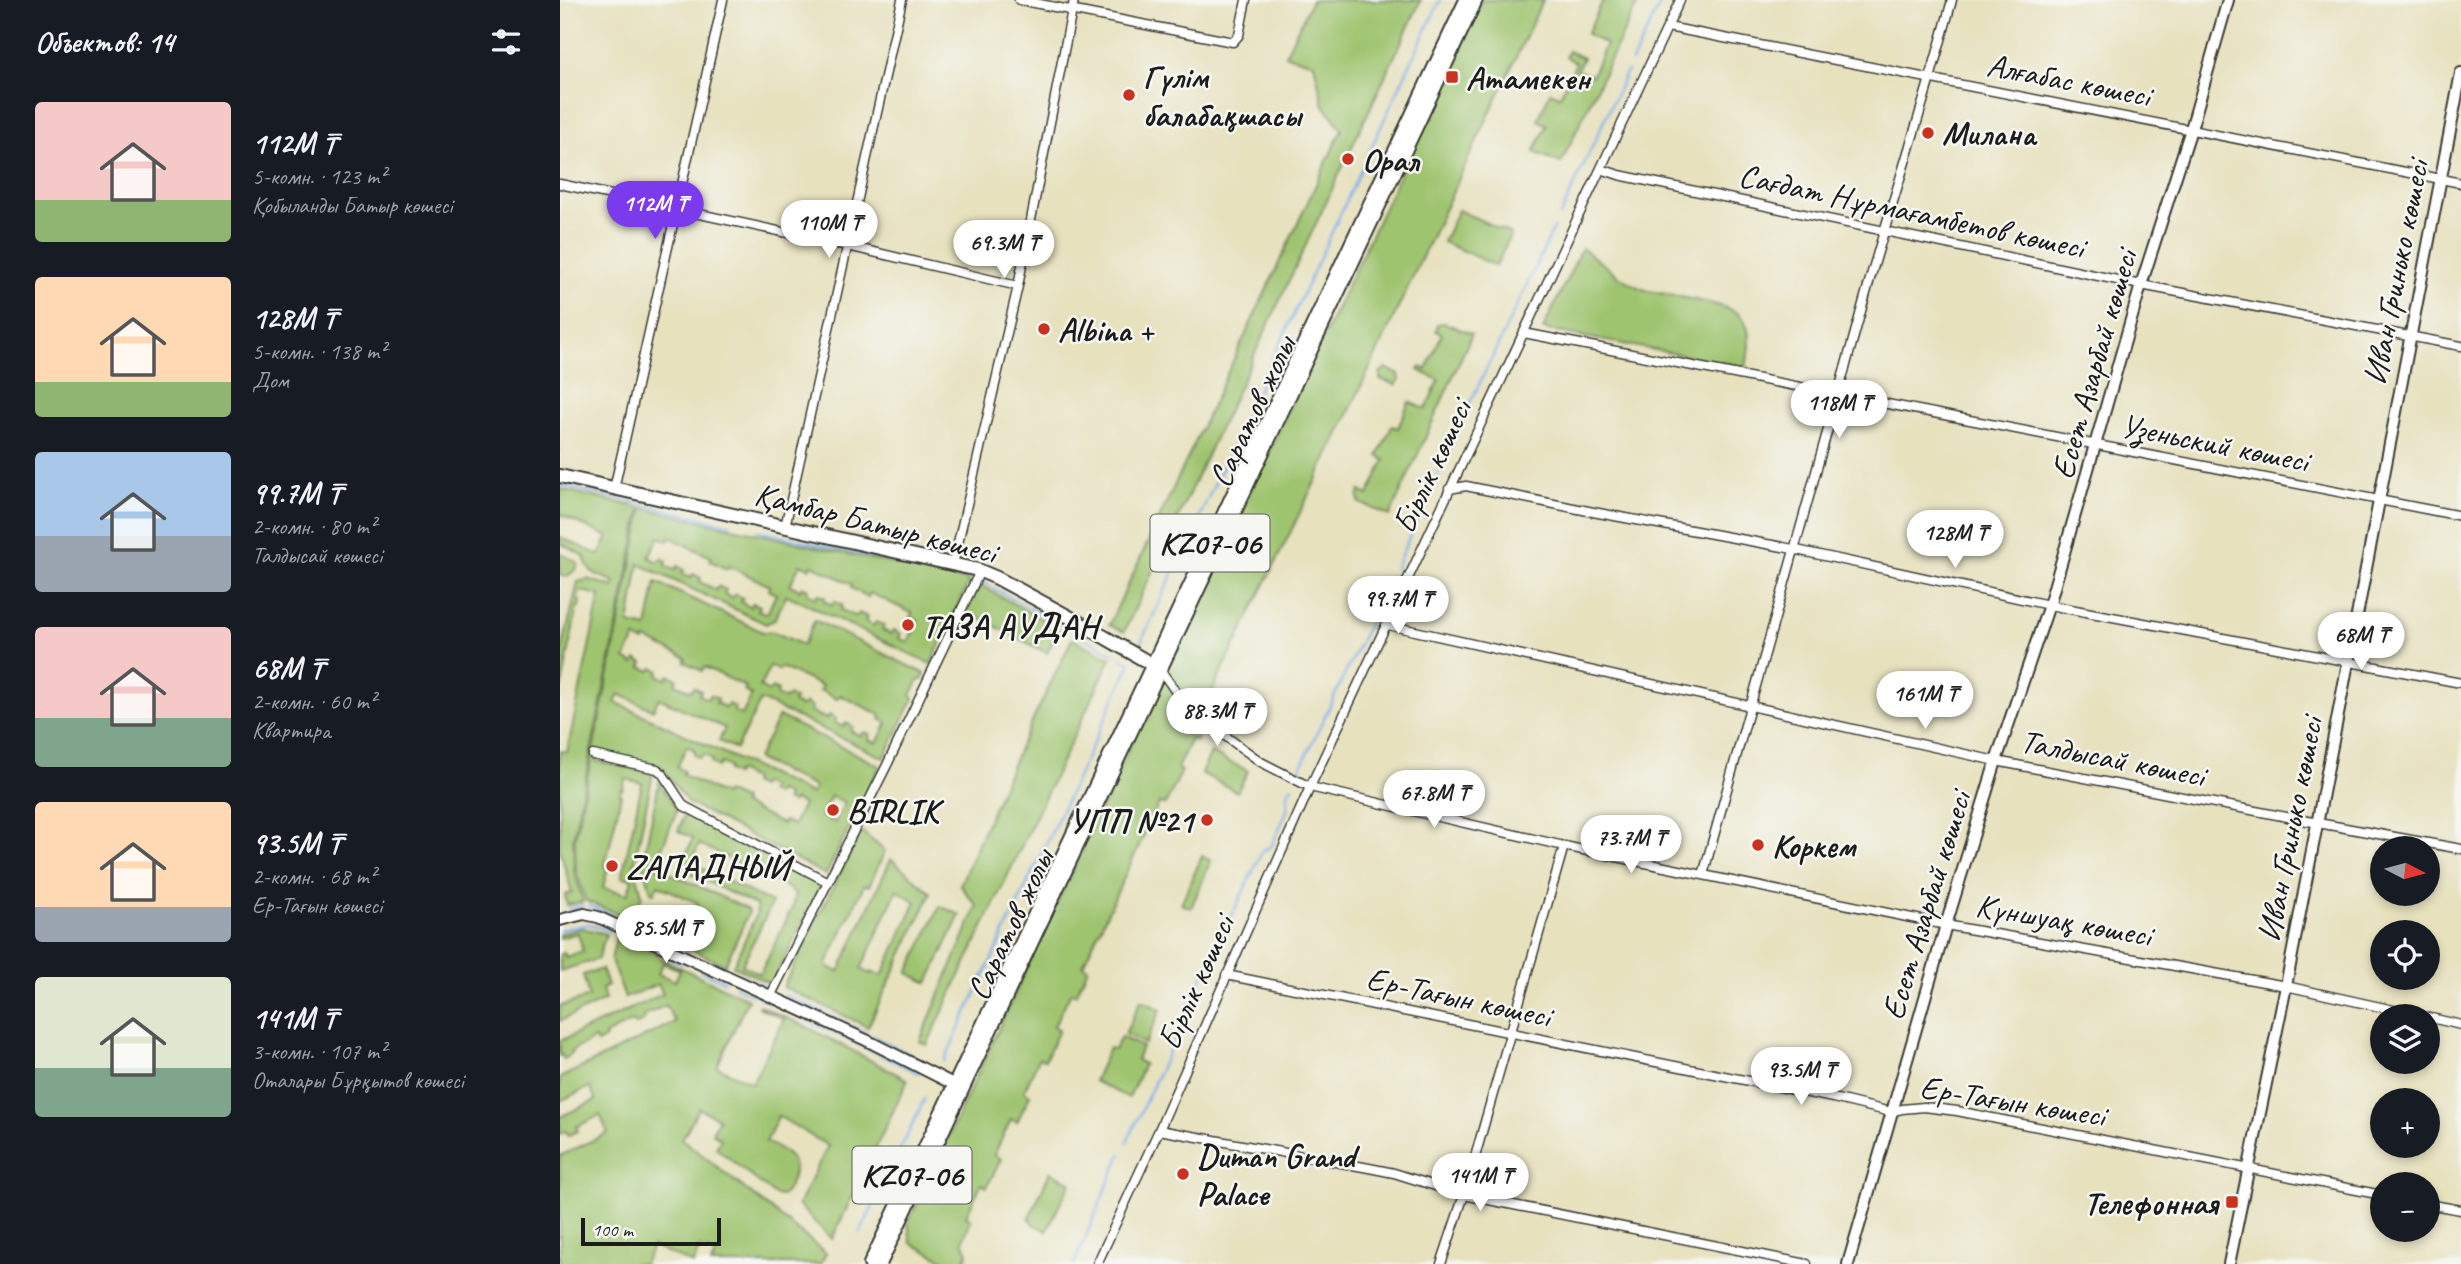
<!DOCTYPE html>
<html lang="ru">
<head>
<meta charset="utf-8">
<style>
	body { margin:0; font-family:Caveat,sans-serif; background:#20242c; color:#f1f3f6; height:100vh; display:flex; flex-direction:column; font-size:26px; white-space:nowrap }
	* { box-sizing:border-box; margin:0 }
	p { font-size:23px; color:#9ea1a6 }
	.icon { flex:none; width:38px; height:38px; fill:none; stroke:currentColor; stroke-width:2; stroke-linecap:round; stroke-linejoin:round }
	.map { position:relative; flex:1; overflow:hidden }
	.side { display:flex; flex-direction:column; background:#171b24; width:560px }
	.side>* { flex:none }
	.needle { width:46px; rotate:96deg }
	.fabs { position:absolute; left:1810px; top:836px; display:grid; gap:14px }
	.fabs a { display:grid; place-items:center; width:70px; height:70px; border-radius:50%; background:#171b24; box-shadow:0 4px 10px #0003; font-size:35px }
	.scale { position:absolute; left:21px; bottom:18px; width:140px; box-sizing:border-box; padding-left:7px; border:4px solid #1c1c1c; border-top:0; font-size:19px; line-height:24px; white-space:nowrap; color:#1c1c1c; -webkit-text-stroke:5px #f6f6f2; paint-order:stroke }
	.price { position:absolute; translate:-50% -60px; padding:0 16px; border-radius:24px; background:#fff; color:#222; font-size:23px; line-height:46px; filter:drop-shadow(0 2px 4px #0008) }
	.price::after { content:''; position:absolute; left:50%; top:42px; width:21px; height:16px; margin-left:-10px; background:inherit; clip-path:polygon(0 0,100% 0,50% 100%) }
	.price.selected { background:#7c3aed; color:#fff }
	ul { padding:0; list-style:none }
	li { display:flex; align-items:center; gap:21px; height:175px; padding:0 35px }
	li span { display:grid; place-items:center; flex:none; width:196px; height:140px; border-radius:7px; color:#555 }
	li>.icon { margin-inline-start:auto }
	span .icon { width:84px; height:84px; fill:#fffc; stroke-width:1 }
	li b { font-size:30px }
	h2 { display:flex; justify-content:space-between; align-items:center; height:84px; padding:0 35px; font-size:30px }
	main { display:flex; flex:1; min-height:0 }
	.map>svg:first-child { display:block }
	.green { fill:#9fc46f; stroke:#5e7046; stroke-width:2; fill-rule:evenodd }
	.lines { fill:none; stroke-linecap:round; stroke-linejoin:round }
	.stream { stroke:#7cade7; stroke-width:2.5 }
	.minor-casing { stroke:#3a3a34; stroke-width:11 }
	.tertiary-casing { stroke:#3a3a34; stroke-width:14 }
	.secondary-casing { stroke:#3a3a34; stroke-width:16 }
	.primary-casing { stroke:#3a3a34; stroke-width:16 }
	.minor { stroke:#fff; stroke-width:8 }
	.tertiary { stroke:#fff; stroke-width:10 }
	.secondary { stroke:#fff; stroke-width:12 }
	.primary { stroke:#fff; stroke-width:12 }
	.poi-dot { fill:#c8321e; stroke:#f6f6f2; stroke-width:2.5 }
	.labels { text-anchor:middle; stroke-width:5; stroke-linejoin:round; paint-order:stroke }
	.shield { fill:#f6f6f2; stroke:#5d5d5c; stroke-width:2 }
	.shield-label { font-size:32px; font-weight:bold; fill:#1c1c1c }
	.poi-label { font-size:33px; font-weight:bold; fill:#1c1c1c; stroke:#f6f6f2; text-anchor:start }
	.street-label { font-size:33px; fill:#1c1c1c; stroke:#f6f6f2 }
</style>
</head>
<body>
<main>
<section class="side">
<h2>Объектов: 14<svg class="icon" aria-label="filters" viewBox="0 0 24 24"><path d="M4 7h16M4 17h16"/><circle cx="9" cy="7" r="2"/><circle cx="15" cy="17" r="2"/></svg></h2>
<ul>
<li><span style="background:linear-gradient(#f6c9c9 70%,#8fb573 0)"><svg class="icon" aria-label="home" viewBox="0 0 24 24"><path d="M3 11l9-7 9 7M6 9v11h12V9"/></svg></span><div><b>112M ₸</b><p>5-комн. · 123 m²</p><p>Қобыланды Батыр көшесі</p></div></li>
<li><span style="background:linear-gradient(#ffd9b3 75%,#8fb573 0)"><svg class="icon" aria-label="home" viewBox="0 0 24 24"><path d="M3 11l9-7 9 7M6 9v11h12V9"/></svg></span><div><b>128M ₸</b><p>5-комн. · 138 m²</p><p>Дом</p></div></li>
<li><span style="background:linear-gradient(#a9c7e8 60%,#9aa5b1 0)"><svg class="icon" aria-label="home" viewBox="0 0 24 24"><path d="M3 11l9-7 9 7M6 9v11h12V9"/></svg></span><div><b>99.7M ₸</b><p>2-комн. · 80 m²</p><p>Талдысай көшесі</p></div></li>
<li><span style="background:linear-gradient(#f6c9c9 65%,#7fa58c 0)"><svg class="icon" aria-label="home" viewBox="0 0 24 24"><path d="M3 11l9-7 9 7M6 9v11h12V9"/></svg></span><div><b>68M ₸</b><p>2-комн. · 60 m²</p><p>Квартира</p></div></li>
<li><span style="background:linear-gradient(#ffd9b3 75%,#9aa5b1 0)"><svg class="icon" aria-label="home" viewBox="0 0 24 24"><path d="M3 11l9-7 9 7M6 9v11h12V9"/></svg></span><div><b>93.5M ₸</b><p>2-комн. · 68 m²</p><p>Ер-Тағын көшесі</p></div></li>
<li><span style="background:linear-gradient(#dfe7d0 65%,#7fa58c 0)"><svg class="icon" aria-label="home" viewBox="0 0 24 24"><path d="M3 11l9-7 9 7M6 9v11h12V9"/></svg></span><div><b>141M ₸</b><p>3-комн. · 107 m²</p><p>Оталары Бұрқытов көшесі</p></div></li>
</ul>
</section>
<div class="map">
<svg width="1901" height="1264" viewBox="0 0 1901 1264">
	<rect width="100%" height="100%" fill="#f6f6f2"/>
	<filter id="ink" filterUnits="userSpaceOnUse"><feTurbulence type="fractalNoise" baseFrequency=".0143" numOctaves="2"/><feDisplacementMap in="SourceGraphic" scale="14" xChannelSelector="R" yChannelSelector="G"/><feConvolveMatrix kernelMatrix="1 2 1 2 8 2 1 2 1" color-interpolation-filters="sRGB"/></filter>
	<filter id="wash" filterUnits="userSpaceOnUse"><feTurbulence type="fractalNoise" baseFrequency=".00686" numOctaves="4" result="noise"/><feDisplacementMap in="SourceGraphic" scale="28" xChannelSelector="R" yChannelSelector="G"/><feGaussianBlur stdDeviation="1.57" result="paint"/><feColorMatrix in="noise" values="0 0 0 0 0 0 0 0 0 0 0 0 0 0 0 0 0 1.4 0 .05"/><feComposite in="paint" operator="in"/></filter>
	<g filter="url(#wash)">
		<rect width="100%" height="100%" fill="#e7e1be"/>
		<path class="green" d="M752 0H861L564 632 549 625 782 129 763 104 754 63 725 55Z
			M922 0H983L783 425 640 716 645 721 636 741 631 739 617 768 622 771 605 805 599 803 523 965 528 968 516 994 511 992 494 1026 499 1030 485 1060 479 1058 464 1091 470 1095 457 1122 451 1119 434 1155 441 1159 427 1187 421 1184 406 1216 411 1219 403 1241 408 1253 403 1264H391L351 1243 348 1223 603 676Z
			M1043 0H1079L1001 163 974 152 987 125 978 120 990 92 1000 96 1016 63 1006 57 1008 51 1023 58 1017 70 1032 76 1046 44 1027 34Z
			M898 210 951 234 936 266 883 242Z
			M1022 248C1042 263 1062 282 1086 290 1108 296 1165 302 1180 315 1193 327 1189 352 1186 367L983 329Z
			M885 323 912 334 830 516 800 503 798 498 800 491 808 495 825 460 818 456 832 426 838 428 849 402 866 409 879 380 858 370 860 367 866 370 882 334 876 331 878 324Z
			M826 368 839 375 840 379 836 385 820 379V373Z
			M0 489 81 508 13 838 14 871 23 902 7 905 5 895 12 893 0 850V751L7 752 40 595 20 591 18 600 20 601 19 607H17L2 687H0V658L18 582 28 579 53 587 55 582C37 574 29 576 24 556L0 543V537L39 555 48 537 0 514Z
			M83 508 409 581 371 664 227 595 214 620 206 624 79 564 69 624 87 628 96 582 203 632H214L243 645 255 620 365 674 362 680H359L351 695 354 698 324 758 201 700 176 749 159 741 165 728 99 698 93 710 59 694 55 702 251 794 255 787 197 759 219 716 320 766 266 875 128 803 101 766 38 752 36 761 93 773 74 865 82 895 73 920 26 901 16 870 15 838ZM99 537 108 541 110 537 151 557 150 561 167 569 169 566 210 586 209 590 216 594 207 614 198 610 200 606 193 603 190 607 181 602 183 598 175 594 172 598 164 594 166 590 158 586 156 590 140 582 141 578 133 574 131 578 122 574 124 570 117 566 115 570 106 566 107 561 101 558 98 562 89 557ZM240 564 249 568 252 565 292 584 291 588 308 597 310 593 352 613 350 617 358 621 348 642 339 638 341 634 334 630 331 634 322 630 324 625 316 622 313 626 305 621 307 617 299 613 297 617 281 610 282 605 274 601 272 605 264 601 265 597 258 594 256 598 247 593 248 589 242 586 240 590 230 585ZM75 638 84 642 86 639 126 658 125 662 142 671 145 667 186 687 184 691 192 695 182 715 174 712 175 707 168 704 166 708 156 703 158 699 150 695 148 699 139 695 141 691 134 687 131 691 115 684 117 679 109 675 106 679 98 675 100 671 93 668 90 671 81 667 83 663 76 660 74 664 65 659ZM210 666 219 670 221 667 262 686 260 690 277 699 280 695 321 715 320 719 327 723 317 743 309 740 310 735 304 732 301 736 291 731 293 727 286 723 283 727 275 723 276 719 269 715 266 719 250 711 252 707 244 703 242 707 233 703 235 699 228 696 225 699 216 695 218 691 212 688 209 692 200 687ZM127 746 135 750 134 755 140 758 143 754 152 759 151 763 158 767 161 763 169 767 168 771 175 775 178 771 193 779 192 783 200 787 202 783 211 788 209 792 216 795 218 791 227 796 226 800 232 803 234 800 243 804 233 825 224 821 222 824 182 804 183 800 166 792 164 795 123 775 124 771 117 767ZM65 779 82 783 62 877 72 879 68 894 43 888 48 867 45 866 61 795 60 794 61 789H63ZM271 796 285 803 275 823 261 816Z
			M0 553 18 563 16 570 6 577 0 575Z
			M420 585 499 629 487 653 406 611Z
			M512 639 551 658 367 1045 360 1041 417 906 400 885 458 751Z
			M651 753 688 771 677 792 641 773Z
			M99 782 117 810 95 866 187 909 189 912 165 965 80 926 90 906 130 923 138 903 98 885 94 893 91 892 83 861Z
			M125 814 262 884 212 984 173 966 197 913 196 905 120 869 133 838 118 831ZM139 844 227 887 235 894 232 908 200 974 182 965 212 903 131 863Z
			M301 831 325 851 309 886 304 885 266 966 279 972 331 859 371 893 308 1027 223 987ZM337 890 356 902 322 976 312 972 310 974 301 969Z
			M642 856 651 861 631 908 621 904Z
			M380 906 400 915 368 983 348 973Z
			M22 928 46 934 38 959 0 971V954L4 953 6 957 23 951 18 933 0 938V934Z
			M57 934 98 954 100 958 188 999 157 1067 192 1083 224 1019 198 1007 199 1005 249 1028 348 1080 272 1239 238 1205 268 1146 218 1116 206 1142C213 1146 226 1151 231 1158 238 1170 231 1187 222 1196L215 1195 156 1148 161 1139 152 1133 159 1119 139 1108 122 1139 266 1253 261 1264H151L156 1254 140 1247 133 1264 92 1246 84 1264H0V1156L48 1133 40 1115 16 1127 18 1131 8 1135 6 1131 0 1134V1117L36 1100 30 1087 0 1101V1078L115 1022 106 1005 83 1016 84 1020 75 1025 72 1021 45 1035 46 1038 37 1043 35 1039 11 1051 12 1054 4 1059 2 1055 0 1056V1041L103 994 98 984 65 998 51 960ZM103 963 120 970 115 981 98 974Z
			M42 969 48 986 42 989 45 1000 0 1021V1006L29 997 23 975Z
			M581 1000 601 1010 585 1044 565 1034Z
			M561 1037 582 1047 576 1060 584 1064 569 1098 534 1081 549 1048 554 1050Z
			M490 1172 511 1182 487 1231 473 1224 469 1218Z"/>
		<g class="lines">
			<path class="stream" d="M1072 62 1102 0
				M1000 216 1067 71
				M903 418 994 228
				M0 485 171 525
				M198 531 405 577
				M835 569 899 427
				M422 582 503 626
				M513 632 554 654
				M580 644 880 0
				M737 775 831 577
				M29 906 55 917
				M8 909 23 906
				M61 920 71 925
				M76 928 121 949
				M0 930 29 924 50 931
				M125 951 128 952
				M104 955 122 963
				M153 963 164 968
				M141 971 164 981
				M177 974 203 986
				M175 986 193 995
				M224 995 306 1033
				M199 997 359 1073
				M628 1008 703 850 711 847 727 811 728 793 732 786
				M312 1036 364 1061
				M384 1061 571 663 561 658
				M567 1142 623 1020
				M300 1233 365 1098
				M514 1264 561 1154"/>
		</g>
	</g>
	<g filter="url(#ink)">
		<g class="lines">
			<defs>
				<path id="minor" d="M459 0 673 42 679 35 686 0
					M1108 27 1901 183
					M1041 169 1059 175 1581 285 1901 346
					M0 184 288 246 458 286
					M964 333 1901 516
					M54 489 163 0
					M889 489 906 486 1033 512 1223 547 1489 605 1901 683
					M225 527 342 0
					M393 564 458 286 514 0
					M828 625 1436 761 1758 823 1901 849
					M600 669 620 698 639 717 701 762 750 787 1004 846 1143 875 1386 925 1726 986 1865 1017
					M33 755 97 769 102 773 124 806 268 882
					M1143 875C1198 676 1253 477 1310 279 1337 186 1367 94 1392 0
					M666 975 1273 1098 1331 1112 1342 1109 1364 1107 1397 1111 1822 1195
					M211 995 327 765 420 571
					M1867 1017 1901 1025
					M599 1130 809 1168 834 1173 904 1195 1247 1264
					M1867 1204 1901 1210
					M537 1264 599 1130 750 787 1120 0
					M881 1264 904 1195 1004 846"/>
				<path id="tertiary" d="M0 920 24 914 38 917 306 1040 399 1087
					M1288 1264 1386 925 1436 761 1489 605 1581 285 1631 129 1668 0
					M1669 1264 1726 986 1901 73"/>
				<path id="secondary" d="M0 476 418 570 437 578 513 619 600 669"/>
				<path id="primary" d="M310 1264 906 0
					M320 1264 916 0"/>
			</defs>
			<use href="#minor" class="minor-casing"/>
			<use href="#tertiary" class="tertiary-casing"/>
			<use href="#secondary" class="secondary-casing"/>
			<use href="#primary" class="primary-casing"/>
			<use href="#minor" class="minor"/>
			<use href="#tertiary" class="tertiary"/>
			<use href="#secondary" class="secondary"/>
			<use href="#primary" class="primary"/>
		</g>
	</g>
	<g class="poi-dot">
		<rect x="885" y="70" width="14" height="14" rx="3.5"/>
		<circle cx="569" cy="95" r="7"/>
		<circle cx="1368" cy="133" r="7"/>
		<circle cx="788" cy="159" r="7"/>
		<circle cx="484" cy="329" r="7"/>
		<circle cx="348" cy="625" r="7"/>
		<circle cx="273" cy="810" r="7"/>
		<circle cx="647" cy="820" r="7"/>
		<circle cx="1198" cy="845" r="7"/>
		<circle cx="52" cy="866" r="7"/>
		<circle cx="623" cy="1174" r="7"/>
		<rect x="1665" y="1195" width="14" height="14" rx="3.5"/>
	</g>
	<g class="labels">
		<g class="shield">
			<rect x="590.5" y="514.5" width="119" height="57" rx="5"/>
			<rect x="292.5" y="1146.5" width="119" height="57" rx="5"/>
		</g>
		<g class="shield-label">
			<text x="650" y="554">KZ07-06</text>
			<text x="352" y="1186">KZ07-06</text>
		</g>
		<g class="poi-label">
			<text x="583" y="88">Гүлім<tspan x="583" dy="38">балабақшасы</tspan></text>
			<text x="906" y="89">Атамекен</text>
			<text x="1382" y="145">Милана</text>
			<text x="802" y="171">Орал</text>
			<text x="498" y="341">Albina +</text>
			<text x="362" y="637">ТАЗА АУДАН</text>
			<text x="287" y="822">BIRLIK</text>
			<text x="633" y="832" text-anchor="end">УПП №21</text>
			<text x="1212" y="857">Коркем</text>
			<text x="66" y="878">ZАПАДНЫЙ</text>
			<text x="637" y="1167">Duman Grand<tspan x="637" dy="38">Palace</tspan></text>
			<text x="1658" y="1214" text-anchor="end">Телефонная</text>
		</g>
		<g class="street-label">
			<text transform="translate(1509 79) rotate(11)" y="12">Алғабас көшесі</text>
			<text transform="translate(1352 210) rotate(12)" y="12">Сағдат Нұрмағамбетов көшесі</text>
			<text transform="translate(1835 272) rotate(-79)" y="12">Иван Гринько көшесі</text>
			<text transform="translate(1533 364) rotate(-74)" y="12">Есет Азарбай көшесі</text>
			<text transform="translate(691 411) rotate(-65)" y="12">Саратов жолы</text>
			<text transform="translate(1655 442) rotate(11)" y="12">Узеньский көшесі</text>
			<text transform="translate(871 466) rotate(-65)" y="12">Бірлік көшесі</text>
			<text transform="translate(316 522) rotate(14)" y="12">Қамбар Батыр көшесі</text>
			<text transform="translate(1553 757) rotate(11)" y="12">Талдысай көшесі</text>
			<text transform="translate(1729 829) rotate(-79)" y="12">Иван Гринько көшесі</text>
			<text transform="translate(1365 905) rotate(-73)" y="12">Есет Азарбай көшесі</text>
			<text transform="translate(1504 919) rotate(10)" y="12">Күншуақ көшесі</text>
			<text transform="translate(449 924) rotate(-65)" y="12">Саратов жолы</text>
			<text transform="translate(635 982) rotate(-66)" y="12">Бірлік көшесі</text>
			<text transform="translate(899 996) rotate(12)" y="12">Ер-Тағын көшесі</text>
			<text transform="translate(1453 1100) rotate(9)" y="12">Ер-Тағын көшесі</text>
		</g>
	</g>
</svg>
<div class="fabs">
<a><svg class="needle" viewBox="-14 -14 28 28"><path d="M0-13l5 13h-10z" fill="#e53935"/><path d="M0 13l5-13h-10z" fill="#9ea1a6"/></svg></a>
<a><svg class="icon" aria-label="locate" viewBox="0 0 24 24"><circle cx="12" cy="12" r="6"/><path d="M12 2v4M12 18v4M2 12h4M18 12h4"/></svg></a>
<a><svg class="icon" aria-label="layers" viewBox="0 0 24 24"><path d="M12 4l9 5-9 5-9-5zM3 14l9 5 9-5"/></svg></a>
<a>+</a>
<a>−</a>
</div>
<div class="scale">100 m</div>
<b class="price selected" style="left:95px;top:241px">112M ₸</b>
<b class="price" style="left:269px;top:260px">110M ₸</b>
<b class="price" style="left:444px;top:280px">69.3M ₸</b>
<b class="price" style="left:1279px;top:440px">118M ₸</b>
<b class="price" style="left:1395px;top:570px">128M ₸</b>
<b class="price" style="left:838px;top:636px">99.7M ₸</b>
<b class="price" style="left:1801px;top:672px">68M ₸</b>
<b class="price" style="left:1365px;top:731px">161M ₸</b>
<b class="price" style="left:657px;top:748px">88.3M ₸</b>
<b class="price" style="left:874px;top:830px">67.8M ₸</b>
<b class="price" style="left:1071px;top:875px">73.7M ₸</b>
<b class="price" style="left:106px;top:965px">85.5M ₸</b>
<b class="price" style="left:1241px;top:1107px">93.5M ₸</b>
<b class="price" style="left:920px;top:1213px">141M ₸</b>
</div>
</main>
</body>
</html>
